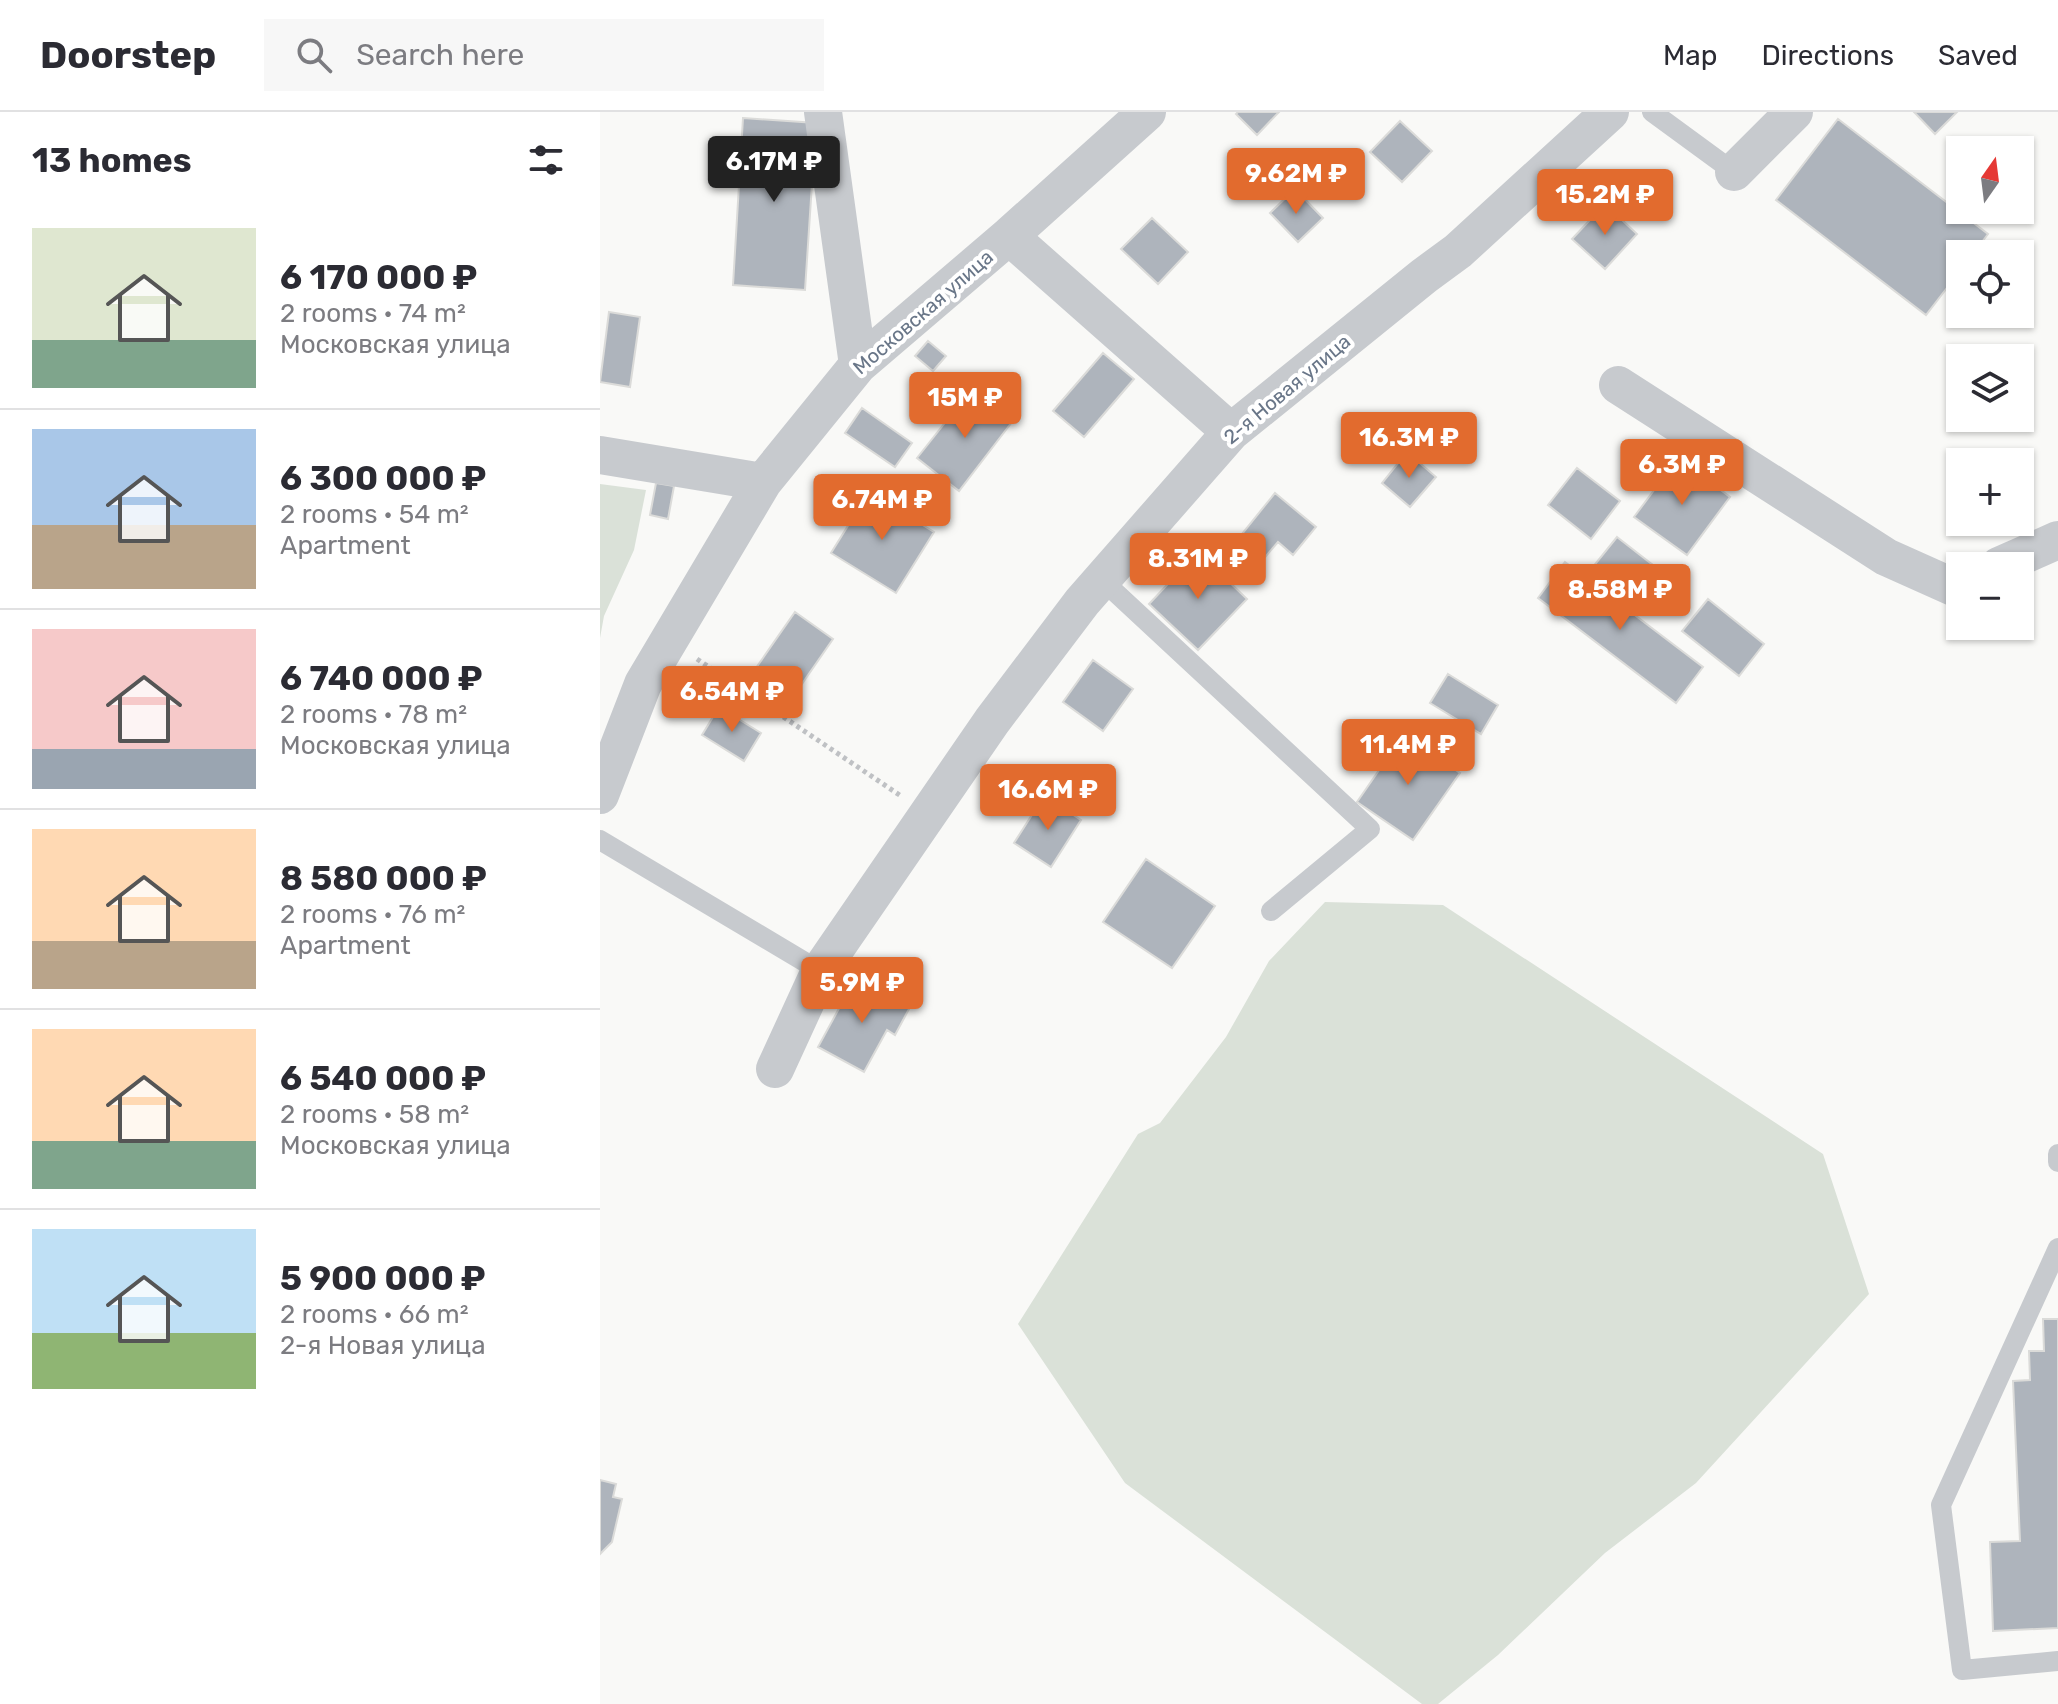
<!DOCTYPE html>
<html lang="en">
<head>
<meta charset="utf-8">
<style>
	body { margin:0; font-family:Rubik,sans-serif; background:#f7f7f7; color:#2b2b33; height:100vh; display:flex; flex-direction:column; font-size:30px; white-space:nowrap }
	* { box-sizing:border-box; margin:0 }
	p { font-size:26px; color:#7c7c81 }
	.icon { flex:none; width:44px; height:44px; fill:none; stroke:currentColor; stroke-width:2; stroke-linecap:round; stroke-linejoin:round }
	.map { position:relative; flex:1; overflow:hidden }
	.panel { display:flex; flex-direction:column; background:#fff; width:600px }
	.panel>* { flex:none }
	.needle { width:52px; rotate:14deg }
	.buttons { position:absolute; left:1346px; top:24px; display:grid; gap:16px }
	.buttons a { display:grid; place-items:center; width:88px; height:88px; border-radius:0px; background:#fff; box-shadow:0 2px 6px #0004; font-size:40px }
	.price { position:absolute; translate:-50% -68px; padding:0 18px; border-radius:8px; background:#e26b2e; color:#fff; font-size:26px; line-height:52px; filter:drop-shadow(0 2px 4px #0008) }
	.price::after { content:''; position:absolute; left:50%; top:48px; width:24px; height:18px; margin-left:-12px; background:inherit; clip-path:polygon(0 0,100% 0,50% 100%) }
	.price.on { background:#222; color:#fff }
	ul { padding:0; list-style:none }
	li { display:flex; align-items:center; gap:24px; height:200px; padding:0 32px }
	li+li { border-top:2px solid #e1e1e2 }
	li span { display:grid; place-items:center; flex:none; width:224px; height:160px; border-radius:0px; color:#555 }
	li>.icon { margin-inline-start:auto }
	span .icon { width:96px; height:96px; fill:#fffc; stroke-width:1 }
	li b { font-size:34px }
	h2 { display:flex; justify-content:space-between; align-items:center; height:96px; padding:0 32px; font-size:34px }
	header { display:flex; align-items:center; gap:48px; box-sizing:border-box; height:112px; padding:0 40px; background:#fff; border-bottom:2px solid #e1e1e2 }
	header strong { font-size:38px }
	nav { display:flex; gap:44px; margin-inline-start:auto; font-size:28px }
	.search { width:560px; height:72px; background:#f7f7f7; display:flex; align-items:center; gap:20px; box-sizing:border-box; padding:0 28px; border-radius:0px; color:#7c7c81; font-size:30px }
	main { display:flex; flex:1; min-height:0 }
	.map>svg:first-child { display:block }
	.green { fill:#dae1d8 }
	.building { fill:#aeb4bc; stroke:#dbdbd9; stroke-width:2 }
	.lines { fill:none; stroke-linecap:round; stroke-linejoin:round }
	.path { stroke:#bfc1c4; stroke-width:5; stroke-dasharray:4 4; stroke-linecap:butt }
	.service { stroke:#c7cace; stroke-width:20 }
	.minor { stroke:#c7cace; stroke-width:38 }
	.labels { text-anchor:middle; stroke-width:8; stroke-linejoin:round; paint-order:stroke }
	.street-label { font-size:20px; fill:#697688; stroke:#fff }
</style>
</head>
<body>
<header>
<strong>Doorstep</strong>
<div class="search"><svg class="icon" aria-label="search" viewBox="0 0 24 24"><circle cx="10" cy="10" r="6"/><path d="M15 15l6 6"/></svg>Search here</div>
<nav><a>Map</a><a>Directions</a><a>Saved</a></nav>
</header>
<main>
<section class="panel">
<h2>13 homes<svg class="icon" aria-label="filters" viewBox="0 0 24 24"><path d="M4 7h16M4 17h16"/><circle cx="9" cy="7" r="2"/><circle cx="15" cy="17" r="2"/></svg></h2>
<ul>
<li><span style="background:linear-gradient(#dfe7d0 70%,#7fa58c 0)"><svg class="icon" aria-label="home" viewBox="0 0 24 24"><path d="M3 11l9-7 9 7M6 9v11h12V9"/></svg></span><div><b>6 170 000 ₽</b><p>2 rooms · 74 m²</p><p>Московская улица</p></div></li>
<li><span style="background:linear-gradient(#a9c7e8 60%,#b9a48a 0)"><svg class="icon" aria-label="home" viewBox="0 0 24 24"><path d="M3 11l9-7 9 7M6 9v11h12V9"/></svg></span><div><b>6 300 000 ₽</b><p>2 rooms · 54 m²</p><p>Apartment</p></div></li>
<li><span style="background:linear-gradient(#f6c9c9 75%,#9aa5b1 0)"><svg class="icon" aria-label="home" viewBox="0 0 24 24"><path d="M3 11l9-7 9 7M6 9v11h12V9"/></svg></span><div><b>6 740 000 ₽</b><p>2 rooms · 78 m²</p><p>Московская улица</p></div></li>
<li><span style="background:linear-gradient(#ffd9b3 70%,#b9a48a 0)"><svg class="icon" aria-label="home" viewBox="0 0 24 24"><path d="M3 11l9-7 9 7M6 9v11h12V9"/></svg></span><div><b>8 580 000 ₽</b><p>2 rooms · 76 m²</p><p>Apartment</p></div></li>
<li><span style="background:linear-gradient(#ffd9b3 70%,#7fa58c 0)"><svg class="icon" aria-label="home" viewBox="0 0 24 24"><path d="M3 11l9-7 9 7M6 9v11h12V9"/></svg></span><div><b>6 540 000 ₽</b><p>2 rooms · 58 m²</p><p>Московская улица</p></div></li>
<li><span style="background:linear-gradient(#bfe0f5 65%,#8fb573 0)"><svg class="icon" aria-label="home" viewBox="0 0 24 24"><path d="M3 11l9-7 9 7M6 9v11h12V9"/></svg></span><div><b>5 900 000 ₽</b><p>2 rooms · 66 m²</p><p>2-я Новая улица</p></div></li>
</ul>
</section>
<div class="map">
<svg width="1458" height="1592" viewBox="0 0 1458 1592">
	<rect width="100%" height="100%" fill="#f9f9f7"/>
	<path class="green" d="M0 372 46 378 34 438 4 504 0 526Z
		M725 790 843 793 1223 1042 1269 1182 1096 1371 1005 1441 898 1543 838 1592H822L525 1371 418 1212 538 1022 560 1011 626 925 669 849Z"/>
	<path class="building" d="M638 0H679L657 23 636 2Z
		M1314 0H1357L1335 22Z
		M143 6 216 11 205 178 133 173Z
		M1238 7 1388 122 1373 142H1360V159L1326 203 1176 88Z
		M800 9 832 39 802 70 770 40Z
		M695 77 723 106 698 130 670 101Z
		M1005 92 1037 122 1005 157 972 127Z
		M552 106 588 140 558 172 521 137Z
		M9 200 40 205 30 275 0 270Z
		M328 229 346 244 333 259 315 244Z
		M503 241 534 267 484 325 453 299Z
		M371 278 412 310 359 379 317 346Z
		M262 296 312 331 295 355 245 321Z
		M807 340 836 365 810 395 782 371Z
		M1078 346 1130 385 1087 443 1034 405Z
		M977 356 1020 389 991 427 948 393Z
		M56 371 74 374 68 407 50 403Z
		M269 380 334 420 296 481 231 441Z
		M675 381 716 415 693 443 678 430 654 458 629 438Z
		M1017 425 1058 457 1033 488 992 456Z
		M598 440 647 487 598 538 549 492Z
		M965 450 1103 555 1076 591 938 486Z
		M1108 487 1164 532 1139 564 1082 519Z
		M195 500 233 527 188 592 149 566Z
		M493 548 533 577 503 619 463 590Z
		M848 562 898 593 881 622 830 591Z
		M119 595 161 621 144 649 102 623Z
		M804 622 860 661 813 728 757 690Z
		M444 684 481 708 451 755 414 731Z
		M546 747 615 794 572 856 503 810Z
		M255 867 309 897 295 923 287 918 264 960 218 935Z
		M1443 1207H1458V1516L1393 1519 1390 1430 1420 1429 1413 1269 1430 1268 1429 1239H1444Z
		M0 1368 16 1372 13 1385 22 1387 12 1430 0 1442Z"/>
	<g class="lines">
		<path class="path" d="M97 547 301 684"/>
		<path class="service" d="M1052 0 1134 60
			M501 467 770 717 671 799
			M0 728 220 859
			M1458 1042V1050
			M1458 1136 1341 1393 1362 1558 1458 1549"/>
		<path class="minor" d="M223 0 258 253
			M1134 60 1194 0
			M409 124 631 320
			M1018 273 1286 445 1353 475 1360 472
			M0 343 163 370
			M1399 454 1458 428
			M0 683 43 572 163 370 258 253 409 124 547 0
			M175 957 220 859 392 609 482 490 631 320 824 164 858 139 1010 0"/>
	</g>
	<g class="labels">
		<g class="street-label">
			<text transform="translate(323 200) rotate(-41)" y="7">Московская улица</text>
			<text transform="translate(687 277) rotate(-40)" y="7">2-я Новая улица</text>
		</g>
	</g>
</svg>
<div class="buttons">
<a><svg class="needle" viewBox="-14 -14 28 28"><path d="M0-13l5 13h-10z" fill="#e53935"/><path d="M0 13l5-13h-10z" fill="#7c7c81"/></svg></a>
<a><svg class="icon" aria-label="locate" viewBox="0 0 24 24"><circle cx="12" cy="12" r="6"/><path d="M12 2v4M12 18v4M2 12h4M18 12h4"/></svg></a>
<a><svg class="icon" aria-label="layers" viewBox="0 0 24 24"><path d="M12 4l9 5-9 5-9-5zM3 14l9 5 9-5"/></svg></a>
<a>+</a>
<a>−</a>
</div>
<b class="price on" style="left:174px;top:92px">6.17M ₽</b>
<b class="price" style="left:696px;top:104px">9.62M ₽</b>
<b class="price" style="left:1005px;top:125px">15.2M ₽</b>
<b class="price" style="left:365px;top:328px">15M ₽</b>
<b class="price" style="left:809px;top:368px">16.3M ₽</b>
<b class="price" style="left:1082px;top:395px">6.3M ₽</b>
<b class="price" style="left:282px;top:430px">6.74M ₽</b>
<b class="price" style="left:598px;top:489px">8.31M ₽</b>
<b class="price" style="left:1020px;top:520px">8.58M ₽</b>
<b class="price" style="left:132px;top:622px">6.54M ₽</b>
<b class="price" style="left:808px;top:675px">11.4M ₽</b>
<b class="price" style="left:448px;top:720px">16.6M ₽</b>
<b class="price" style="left:262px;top:913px">5.9M ₽</b>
</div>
</main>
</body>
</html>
